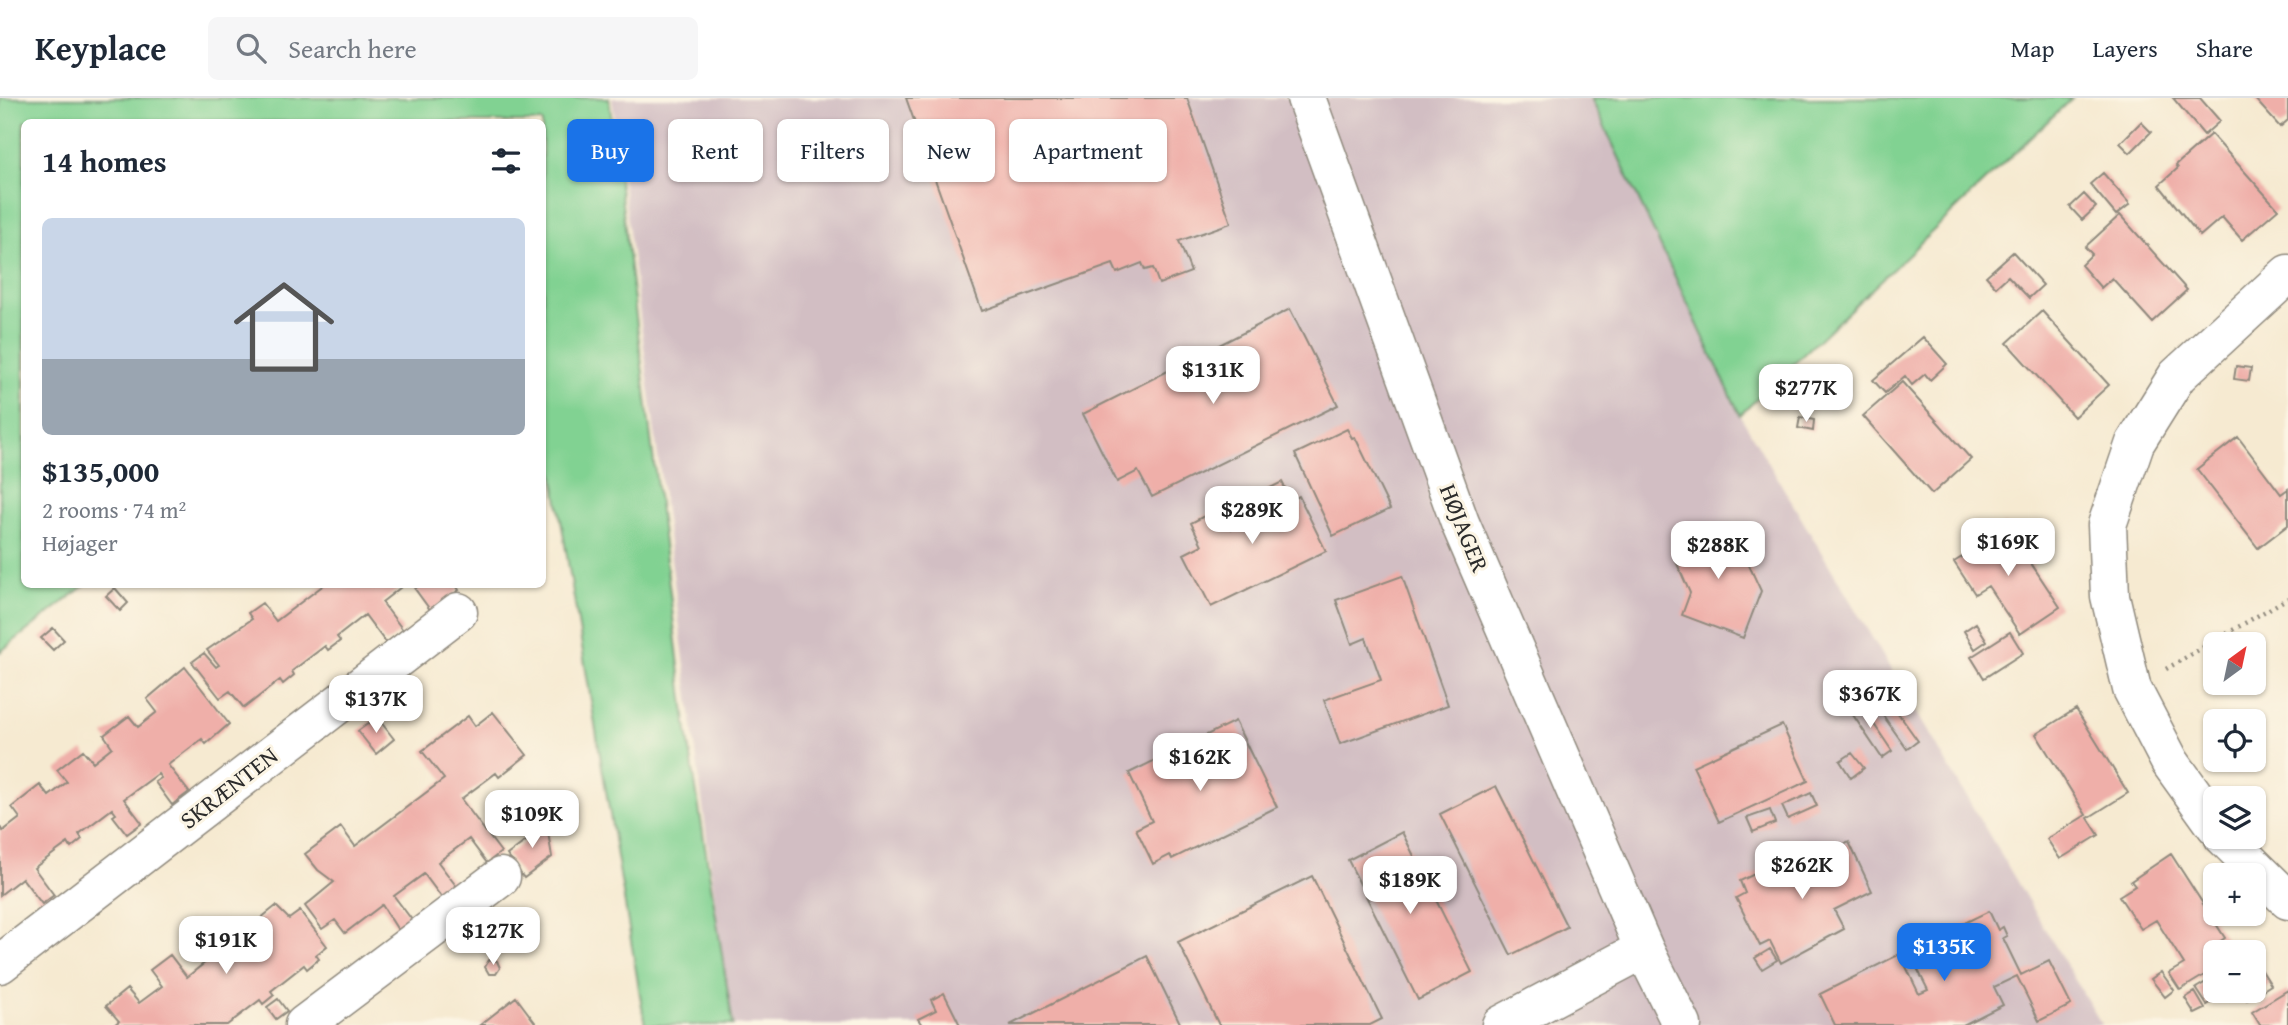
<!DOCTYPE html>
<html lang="en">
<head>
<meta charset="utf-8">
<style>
	body { margin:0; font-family:"Gentium Book Plus",serif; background:#f6f6f7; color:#1f2937; height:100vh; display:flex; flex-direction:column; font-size:26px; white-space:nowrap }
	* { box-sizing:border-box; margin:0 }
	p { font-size:23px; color:#747a83 }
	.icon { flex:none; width:38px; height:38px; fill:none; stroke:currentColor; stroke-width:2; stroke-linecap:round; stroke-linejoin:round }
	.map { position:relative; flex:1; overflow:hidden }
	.sheet { position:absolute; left:21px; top:21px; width:525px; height:469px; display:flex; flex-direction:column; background:#fff; border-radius:10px; box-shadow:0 2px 5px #0004 }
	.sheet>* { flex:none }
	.banner { position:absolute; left:567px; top:21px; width:665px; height:63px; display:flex; gap:14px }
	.needle { width:46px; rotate:33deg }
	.tools { position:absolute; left:2203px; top:534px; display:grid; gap:14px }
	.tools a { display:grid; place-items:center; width:63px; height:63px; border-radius:10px; background:#fff; box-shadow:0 2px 5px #0004; font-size:35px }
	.price { position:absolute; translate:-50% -60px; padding:0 16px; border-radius:14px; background:#fff; color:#222; font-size:23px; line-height:46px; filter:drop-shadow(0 2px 4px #0008) }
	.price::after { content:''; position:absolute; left:50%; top:42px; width:21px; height:16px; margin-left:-10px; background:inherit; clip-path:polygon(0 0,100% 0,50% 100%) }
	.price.current { background:#1a73e8; color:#fff }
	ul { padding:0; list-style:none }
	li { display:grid; align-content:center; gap:14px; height:371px; padding:0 21px }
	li+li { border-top:2px solid #e0e1e3 }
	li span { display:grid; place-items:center; height:217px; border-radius:10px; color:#555 }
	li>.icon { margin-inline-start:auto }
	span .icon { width:126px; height:126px; fill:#fffc; stroke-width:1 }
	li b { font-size:30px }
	h2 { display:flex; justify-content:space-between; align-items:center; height:84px; padding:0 21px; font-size:30px }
	.tag { padding:0 24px; border-radius:10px; background:#fff; box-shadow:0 2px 5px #0004; font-size:24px; line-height:63px }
	.tag.current { background:#1a73e8; color:#fff }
	header { display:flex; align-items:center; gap:42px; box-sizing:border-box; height:98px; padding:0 35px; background:#fff; border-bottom:2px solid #e0e1e3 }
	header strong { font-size:33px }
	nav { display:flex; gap:38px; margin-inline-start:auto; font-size:24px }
	.search { width:490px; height:63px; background:#f6f6f7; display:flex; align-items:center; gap:18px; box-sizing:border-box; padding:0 24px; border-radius:10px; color:#747a83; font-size:26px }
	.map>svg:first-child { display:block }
	.industrial { fill:#d2bec3 }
	.green { fill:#81d292; stroke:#567e5e; stroke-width:2 }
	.building { fill:#efafa9 }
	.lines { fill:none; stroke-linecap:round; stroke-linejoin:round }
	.street-casing { stroke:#908a7e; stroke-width:41 }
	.path { stroke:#908a7e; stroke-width:4.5; stroke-dasharray:2 5; stroke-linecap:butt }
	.street { stroke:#fff; stroke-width:38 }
	.labels { text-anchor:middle; stroke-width:6; stroke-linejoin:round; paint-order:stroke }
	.street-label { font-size:24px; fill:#2b2b2b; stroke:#fcf5e5 }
</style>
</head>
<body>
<header>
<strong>Keyplace</strong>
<div class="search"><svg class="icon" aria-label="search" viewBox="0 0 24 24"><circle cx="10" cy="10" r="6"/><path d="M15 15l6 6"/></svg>Search here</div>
<nav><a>Map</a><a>Layers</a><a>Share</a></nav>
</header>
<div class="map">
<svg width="2288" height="927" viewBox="0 0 2288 927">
	<rect width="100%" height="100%" fill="#fcf5e5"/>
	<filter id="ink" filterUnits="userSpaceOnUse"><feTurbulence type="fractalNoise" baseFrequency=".0143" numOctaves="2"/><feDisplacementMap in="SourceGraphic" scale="14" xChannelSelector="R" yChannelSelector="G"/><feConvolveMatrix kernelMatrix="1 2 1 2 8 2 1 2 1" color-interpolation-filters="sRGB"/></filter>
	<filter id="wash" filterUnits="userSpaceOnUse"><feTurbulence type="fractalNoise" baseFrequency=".00686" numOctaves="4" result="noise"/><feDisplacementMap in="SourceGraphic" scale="28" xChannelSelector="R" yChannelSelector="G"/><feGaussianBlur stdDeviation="1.57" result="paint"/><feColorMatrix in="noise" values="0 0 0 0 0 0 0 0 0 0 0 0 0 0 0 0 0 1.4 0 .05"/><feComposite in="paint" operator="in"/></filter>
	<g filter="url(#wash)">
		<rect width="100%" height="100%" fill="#f6ead1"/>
		<path class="industrial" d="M612 0H1591L1740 317 2102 927H731Z"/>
		<path class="green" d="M0 0H609L687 633 733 927H645L543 314 542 24H24V486L85 487 0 554Z
			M1591 0H2072L1740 317Z"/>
		<g id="blocks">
			<path class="building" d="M906 0H1187L1231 125 1179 143 1191 174 1159 186 1153 170 1145 172 1142 165 1117 175 1113 166 982 213Z
				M2173 0H2200L2220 23 2204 37Z
				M2254 0H2288V22L2280 29Z
				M2141 24 2151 34 2130 55 2120 45Z
				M2211 36 2278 111 2242 142 2222 119 2200 138 2159 87 2178 70 2176 67Z
				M2103 75 2130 106 2116 117 2090 86Z
				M2084 96 2096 109 2082 122 2070 109Z
				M2120 117 2187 192 2152 224 2112 180 2101 190 2081 167 2092 156 2085 149Z
				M2013 154 2043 187 2029 200 2008 178 1996 189 1986 178Z
				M1290 211 1338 307 1152 399 1138 373 1117 384 1083 316Z
				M2042 213 2109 287 2074 319 2007 245Z
				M1923 239 1947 266 1930 282 1925 276 1912 287 1905 278 1885 295 1873 282Z
				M2236 268 2251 270 2249 283 2234 281Z
				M1902 284 1971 361 1932 396 1863 318Z
				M1800 319 1814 322 1813 333 1798 330Z
				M1347 331 1352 340 1355 339 1390 411 1333 438 1295 356Z
				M2238 339 2281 396 2288 391V427L2258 450 2197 371Z
				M1282 384 1291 402 1299 398 1326 453 1211 509 1184 456 1202 447 1191 425 1221 409 1232 431 1261 417 1252 399Z
				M1730 426 1761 493 1743 540 1682 517 1690 495 1671 452Z
				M2005 426 2060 509 2020 536 1988 488 1975 496 1954 464 1967 456 1965 452Z
				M1402 478 1448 607 1340 646 1324 602 1381 582 1366 540 1352 546 1336 502Z
				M325 486H405L382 504 403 532 386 545 365 517 337 539 340 543 328 552 325 548 292 573 294 577 283 586 280 582 244 610 230 593 220 600 192 564 204 555 216 569 219 567 207 552 252 521 248 515 262 505 276 523Z
				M420 486H455L459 492 431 513 415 491Z
				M115 490 128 505 120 513 106 498Z
				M1976 525 1987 543 1975 551 1964 533Z
				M53 530 64 542 53 552 41 540Z
				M2010 534 2023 555 1984 580 1971 559Z
				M185 569 229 626 206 646 202 641 168 667 189 694 172 707 155 684 161 680 158 676 124 701 142 725 127 736 113 718 116 716 112 711 79 736 82 741 71 750 68 745 34 770 54 797 42 806 22 780 0 797V729L3 733 20 720 12 709 40 687 49 698 67 684 57 672 83 652 93 664 112 649 104 637 129 618 138 629 157 614 147 601Z
				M1878 587 1918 643 1907 651 1867 595Z
				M1859 604 1892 653 1882 660 1849 611Z
				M2076 611 2128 695 2088 720 2099 737 2060 761 2047 741 2086 717 2036 636Z
				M493 614 527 657 499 679 496 675 461 701 501 754 487 765 469 741 438 764 457 789 442 800 424 776 394 798 412 822 398 832 382 807 345 835 335 822 322 831 305 808 334 784 318 772 305 756 341 729 355 748 444 681 422 653 468 618 475 628Z
				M377 619 394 641 376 656 358 633Z
				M1235 623 1277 709 1172 761 1170 757 1153 766 1136 731 1152 723 1129 675Z
				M1782 627 1808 683 1719 724 1693 668Z
				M1852 655 1864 670 1851 680 1840 663Z
				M1496 688 1567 829 1511 857 1440 716Z
				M1811 695 1817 708 1788 721 1782 708Z
				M1770 712 1775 725 1753 734 1747 720Z
				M540 722 548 734 552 759 524 780 507 757 530 740 525 733Z
				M1402 734 1472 874 1418 902 1348 762Z
				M1849 744 1872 793 1834 812 1844 831 1781 865 1770 843 1760 848 1736 800 1745 795 1740 783 1777 765 1783 776Z
				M2171 756 2225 840 2207 852 2216 870 2180 892 2169 875 2184 866 2156 822 2141 831 2119 798 2135 788 2131 783Z
				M1312 778 1382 921 1370 927H1219L1178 844Z
				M276 808 289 821 300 813 327 848 316 857 319 861 307 871 304 867 271 893 274 897 263 906 260 902 227 927H114L119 923 106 908 127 891 139 905 162 888 150 872 170 857 187 879Z
				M1989 813 1998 832 2003 829 2007 838 2003 840 2021 877 2049 863 2071 907 2039 923 2017 878 1994 889 2003 907 1963 927H1835L1820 896 1900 856 1919 896 1928 892 1908 852Z
				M1770 851 1777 862 1762 871 1755 860Z
				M1147 858 1181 927H1010Z
				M2254 860 2271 887 2247 902 2240 892H2254Z
				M489 862 497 863 500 870 496 876H489L485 869Z
				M2161 874 2174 892 2165 899 2151 881Z
				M2216 878V892H2230L2207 907 2196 890Z
				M2288 892V927H2260L2252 914Z
				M2195 894 2205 911 2195 916 2185 900Z
				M944 895 960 927H922L918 921 936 912 931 902Z
				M516 899 537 927H480Z
				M278 901 287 913 276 921 267 909Z"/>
		</g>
	</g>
	<g filter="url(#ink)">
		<use href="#blocks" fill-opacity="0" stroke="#908a7e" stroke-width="2"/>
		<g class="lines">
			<defs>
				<path id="street" d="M1306 0 1460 425 1644 851 1682 927
					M2216 728 2170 664 2132 591 2110 498 2107 427 2135 345 2177 278 2288 176
					M2223 738 2288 802
					M0 866 458 514
					M304 927 501 779
					M1501 927 1644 851"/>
			</defs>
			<use href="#street" class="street-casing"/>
			<path class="path" d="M2166 571 2288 500"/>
			<use href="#street" class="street"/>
		</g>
	</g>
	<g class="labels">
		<g class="street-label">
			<text transform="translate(1464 430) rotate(68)" y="8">HØJAGER</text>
			<text transform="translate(229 690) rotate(-38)" y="8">SKRÆNTEN</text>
		</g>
	</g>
</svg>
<div class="tools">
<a><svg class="needle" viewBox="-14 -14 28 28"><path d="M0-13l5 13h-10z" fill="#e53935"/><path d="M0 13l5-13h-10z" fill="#747a83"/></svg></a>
<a><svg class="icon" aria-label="locate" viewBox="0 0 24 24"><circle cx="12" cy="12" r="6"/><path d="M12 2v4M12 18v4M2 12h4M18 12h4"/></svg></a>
<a><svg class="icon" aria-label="layers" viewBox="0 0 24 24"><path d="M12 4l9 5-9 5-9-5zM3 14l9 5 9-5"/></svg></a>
<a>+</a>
<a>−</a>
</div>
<b class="price" style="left:1213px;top:308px">$131K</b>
<b class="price" style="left:1806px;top:326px">$277K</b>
<b class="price" style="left:1252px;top:448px">$289K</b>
<b class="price" style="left:2008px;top:480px">$169K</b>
<b class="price" style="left:1718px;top:483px">$288K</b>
<b class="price" style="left:1870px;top:632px">$367K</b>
<b class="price" style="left:376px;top:637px">$137K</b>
<b class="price" style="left:1200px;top:695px">$162K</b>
<b class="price" style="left:532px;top:752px">$109K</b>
<b class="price" style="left:1802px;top:803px">$262K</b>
<b class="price" style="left:1410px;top:818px">$189K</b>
<b class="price" style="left:493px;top:869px">$127K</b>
<b class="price" style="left:226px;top:878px">$191K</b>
<b class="price current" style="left:1944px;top:885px">$135K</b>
<div class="banner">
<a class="tag current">Buy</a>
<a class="tag">Rent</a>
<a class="tag">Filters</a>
<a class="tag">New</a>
<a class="tag">Apartment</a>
</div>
<section class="sheet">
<h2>14 homes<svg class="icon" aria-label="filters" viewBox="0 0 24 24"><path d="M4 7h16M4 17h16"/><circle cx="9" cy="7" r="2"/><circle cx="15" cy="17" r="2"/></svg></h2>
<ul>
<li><span style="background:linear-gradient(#c9d6e8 65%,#9aa5b1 0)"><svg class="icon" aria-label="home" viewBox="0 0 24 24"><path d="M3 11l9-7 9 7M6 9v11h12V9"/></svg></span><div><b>$135,000</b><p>2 rooms · 74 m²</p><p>Højager</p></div></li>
</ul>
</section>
</div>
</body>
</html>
